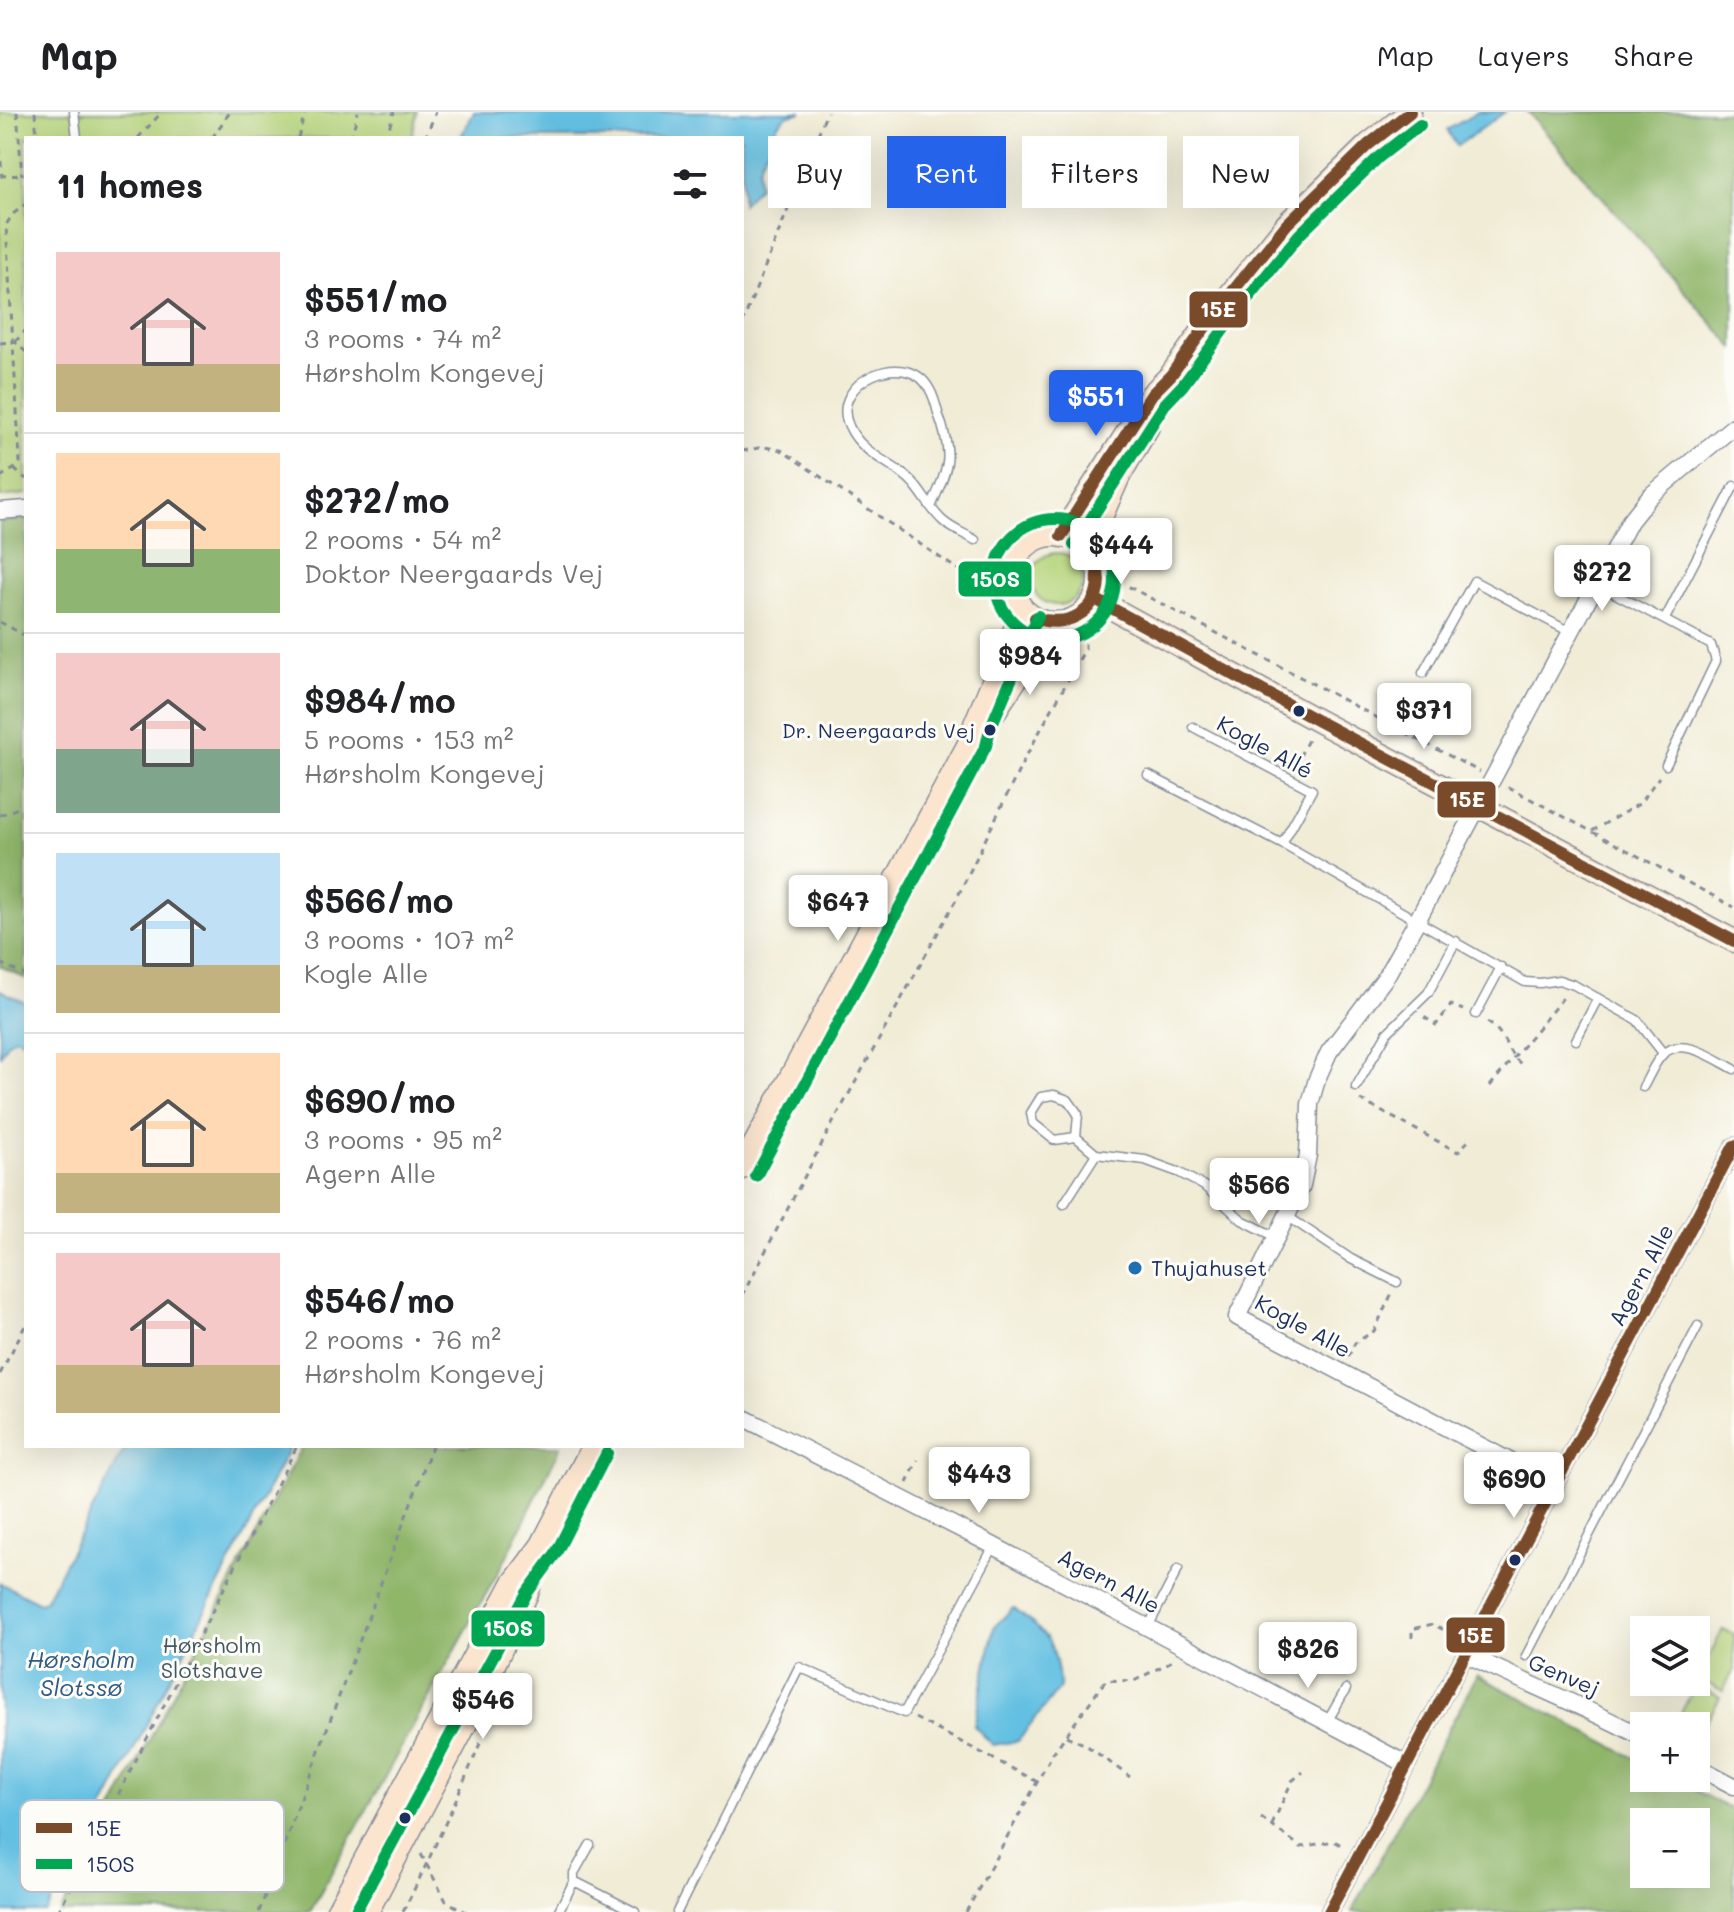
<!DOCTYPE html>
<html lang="en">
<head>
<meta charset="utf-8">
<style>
	body { margin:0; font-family:Mali,sans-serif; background:#f6f6f6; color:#202124; height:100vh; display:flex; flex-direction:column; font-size:30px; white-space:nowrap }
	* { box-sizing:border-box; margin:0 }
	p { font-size:26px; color:#757577 }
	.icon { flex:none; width:44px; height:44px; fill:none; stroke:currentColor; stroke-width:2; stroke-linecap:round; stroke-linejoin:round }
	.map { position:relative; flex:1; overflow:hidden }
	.drawer { position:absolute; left:24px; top:24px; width:720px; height:1312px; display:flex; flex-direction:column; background:#fff; border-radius:0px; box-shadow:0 8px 32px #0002 }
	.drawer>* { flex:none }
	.banner { position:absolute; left:768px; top:24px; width:760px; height:72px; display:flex; gap:16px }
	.tools { position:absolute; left:1630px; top:1504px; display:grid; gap:16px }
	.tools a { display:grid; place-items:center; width:80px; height:80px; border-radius:0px; background:#fff; box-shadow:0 8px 32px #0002; font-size:40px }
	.price { position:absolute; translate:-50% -68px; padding:0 18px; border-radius:8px; background:#fff; color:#222; font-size:26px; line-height:52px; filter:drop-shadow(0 2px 4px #0008) }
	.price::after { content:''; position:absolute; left:50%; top:48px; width:24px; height:18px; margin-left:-12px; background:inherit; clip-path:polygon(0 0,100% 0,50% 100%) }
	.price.current { background:#2563eb; color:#fff }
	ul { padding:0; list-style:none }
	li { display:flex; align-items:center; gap:24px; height:200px; padding:0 32px }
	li+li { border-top:2px solid #e0e0e0 }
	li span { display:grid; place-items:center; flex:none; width:224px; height:160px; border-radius:0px; color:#555 }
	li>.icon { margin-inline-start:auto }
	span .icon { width:96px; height:96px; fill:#fffc; stroke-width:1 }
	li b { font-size:34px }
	h2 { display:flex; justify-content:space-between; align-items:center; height:96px; padding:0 32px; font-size:34px }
	.chip { padding:0 28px; border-radius:0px; background:#fff; box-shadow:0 8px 32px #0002; font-size:28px; line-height:72px }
	.chip.current { background:#2563eb; color:#fff }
	header { display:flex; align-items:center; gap:48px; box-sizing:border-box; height:112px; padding:0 40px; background:#fff; border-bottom:2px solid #e0e0e0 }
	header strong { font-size:38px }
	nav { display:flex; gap:44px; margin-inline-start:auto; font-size:28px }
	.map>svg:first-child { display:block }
	.green { fill:#b6d47b; stroke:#68826c; stroke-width:2 }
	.forest { fill:#90b66b; stroke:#567264; stroke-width:2; fill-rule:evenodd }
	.water { fill:#64c0e2; stroke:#4078a0; stroke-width:2 }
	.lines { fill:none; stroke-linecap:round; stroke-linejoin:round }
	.lane-casing { stroke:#868e9a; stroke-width:11 }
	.street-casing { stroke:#868e9a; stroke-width:19 }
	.secondary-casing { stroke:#868e9a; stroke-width:25 }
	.path { stroke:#868e9a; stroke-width:3; stroke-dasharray:6 6; stroke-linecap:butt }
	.lane { stroke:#fff; stroke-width:8 }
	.street { stroke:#fff; stroke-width:16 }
	.secondary { stroke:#fbe5cf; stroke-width:22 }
	.bus-1-casing { stroke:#fdfcf7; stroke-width:18 }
	.bus-2-casing { stroke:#fdfcf7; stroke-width:18 }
	.bus-1 { stroke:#7a4b2a; stroke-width:12 }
	.bus-2 { stroke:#00a651; stroke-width:12 }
	.bus-dot { fill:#1b2f5e; stroke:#fdfcf7; stroke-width:3 }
	.poi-dot { fill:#1f6fb2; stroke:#fdfcf7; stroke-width:3 }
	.labels { text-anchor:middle; stroke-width:6; stroke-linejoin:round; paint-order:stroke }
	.bus-label { font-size:20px; fill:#1b2f5e; stroke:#fdfcf7; text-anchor:end }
	.street-label { font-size:22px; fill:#1b2f5e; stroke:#fdfcf7 }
	.poi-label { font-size:22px; fill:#1b2f5e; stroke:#fdfcf7; text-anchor:start }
	.park-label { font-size:22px; fill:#425865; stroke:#fdfcf7 }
	.water-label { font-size:24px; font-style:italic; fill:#315a86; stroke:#fdfcf7 }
	.key { fill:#fdfcf7; stroke:#b9bec9; stroke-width:2 }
	.key-label { font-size:22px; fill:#1b2f5e }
	.line-badge { stroke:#fdfcf7; stroke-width:3 }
	.badge-label { font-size:22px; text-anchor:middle; font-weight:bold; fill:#fff }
</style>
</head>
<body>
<header>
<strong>Map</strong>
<nav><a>Map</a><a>Layers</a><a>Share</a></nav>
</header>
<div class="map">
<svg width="1734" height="1800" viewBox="0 0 1734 1800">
	<rect width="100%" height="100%" fill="#fdfcf7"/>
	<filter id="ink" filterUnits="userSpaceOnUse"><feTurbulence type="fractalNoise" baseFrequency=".0125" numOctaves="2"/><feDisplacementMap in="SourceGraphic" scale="16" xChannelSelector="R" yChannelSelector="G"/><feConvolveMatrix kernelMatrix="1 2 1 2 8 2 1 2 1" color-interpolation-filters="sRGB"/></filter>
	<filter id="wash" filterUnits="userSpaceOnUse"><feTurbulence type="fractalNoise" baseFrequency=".006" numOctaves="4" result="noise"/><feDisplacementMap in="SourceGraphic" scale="32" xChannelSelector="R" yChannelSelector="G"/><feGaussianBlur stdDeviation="1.8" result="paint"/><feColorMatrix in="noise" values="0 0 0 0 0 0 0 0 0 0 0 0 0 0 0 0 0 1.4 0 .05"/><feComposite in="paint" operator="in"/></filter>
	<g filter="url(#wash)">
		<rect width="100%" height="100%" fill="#f1ecd6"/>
		<path class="green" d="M0 0H417L412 26H26V382L0 385Z
			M1031 467a26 26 0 1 1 52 0a26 26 0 1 1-52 0Z
			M1723 1517 1734 1523V1558L1723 1579 1698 1567Z
			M1696 1572 1720 1585 1696 1631V1614H1674Z"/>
		<path class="forest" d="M1528 0H1734V236Z
			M26 407V867L0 854V410Z
			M302 1334H561L506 1446 310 1800H60Z
			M1477 1563 1644 1651V1666H1672L1734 1699V1800H1352ZM1644 1710H1696V1762H1644Z"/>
		<path class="water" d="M474 0H802L786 4 777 13C776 29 763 40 759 55 757 62 760 68 759 74L742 92V26H460Z
			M1478 0H1505L1457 34 1447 18Z
			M0 878 26 891V930L16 925 7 931 0 944Z
			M126 1334H290L98 1707 45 1800H5L0 1797V1471L40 1491 45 1489Z
			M1013 1496C1050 1525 1054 1528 1060 1575L1018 1629 993 1633 974 1614 994 1515Z"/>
	</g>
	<g filter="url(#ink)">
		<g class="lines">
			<defs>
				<path id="lane" d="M74 0 77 26
					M931 395C949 353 954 345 938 301 936 293 934 285 930 278 908 234 828 270 849 314 861 341 887 348 908 366 922 378 929 397 943 409 952 417 965 422 975 428
					M1595 471 1711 533 1716 549 1666 653
					M1665 507 1734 374
					M1423 561 1474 469 1570 520
					M1193 615 1312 678 1282 732
					M1148 663 1282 732 1525 870 1540 871 1559 868 1574 873 1637 908 1663 941
					M1476 902 1501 855
					M1576 928 1598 886
					M1356 975 1387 921 1428 881 1456 829
					M1643 975C1649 965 1655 949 1663 942 1683 924 1715 947 1734 957
					M1076 1025 1054 1028 1033 1011 1031 1001 1041 985 1054 983 1068 988 1078 1002 1076 1025 1096 1042
					M1064 1092 1096 1042 1145 1048 1178 1060 1204 1074 1242 1108 1276 1125
					M1287 1104 1351 1147 1397 1170
					M1148 1515 1178 1457
					M1526 1544 1698 1214
					M1327 1610 1346 1577
					M574 1769V1761L590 1733
					M558 1800 574 1769 635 1800
					M677 1800 799 1555 904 1601 994 1434"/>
				<path id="street" d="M0 399 26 397
					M746 1307 994 1434 1406 1652
					M1555 1373 1237 1205 1302 1073 1308 1043 1310 992 1317 967 1329 940 1385 866 1418 807 1630 409 1650 384 1734 314
					M1466 1542C1525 1571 1586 1595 1644 1626
					M1696 1654 1734 1674
					M1329 1800 1734 1034"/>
				<path id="secondary" d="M1011 467a44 44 0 1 1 88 0a44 44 0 1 1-88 0Z
					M1061 424 1152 282 1171 263 1216 200 1287 112 1368 33 1410 0
					M1087 437 1119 364 1148 315
					M1095 487 1318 609 1734 829
					M987 611 1053 511
					M742 1056 972 626 975 612 1023 498
					M337 1800 513 1472 542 1433 593 1334
					M367 1800 471 1602 528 1479 537 1449"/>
			</defs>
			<use href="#lane" class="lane-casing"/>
			<use href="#street" class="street-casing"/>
			<use href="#secondary" class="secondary-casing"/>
			<path class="path" d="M17 0 22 63
				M35 0 37 26
				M138 26 162 0
				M212 26 230 0
				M298 26 305 0
				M351 26 358 0
				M386 26 394 0
				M425 26 436 0
				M0 37 2 64
				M0 64 26 63
				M742 212 827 0
				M15 230 26 218
				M0 231 15 230 26 240
				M742 339 764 335 781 338 991 480 1013 479
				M14 357 26 367
				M0 365 14 357 20 350 6 113 13 102 26 92
				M1106 468 1122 471 1480 660
				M0 510 26 524
				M1294 655 1309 626
				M1508 675 1734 795
				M0 703 26 693
				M1592 719 1639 692 1659 665
				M0 851 26 864
				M1424 905 1436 913 1451 893 1463 898
				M1487 910C1509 923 1503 940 1524 954
				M1490 974 1566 882
				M1360 988 1458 1040 1470 1027
				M742 1184 830 1016 956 788 1023 650 1085 537V506
				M1348 1245 1355 1231 1374 1219 1392 1181
				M0 1262 26 1212
				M907 1371 918 1348
				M1412 1526V1517L1433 1512 1457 1525
				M915 1606 1036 1669
				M1066 1624 1086 1633 1130 1665
				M1261 1706 1301 1735 1334 1729 1345 1735
				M1272 1713 1292 1669 1303 1660
				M421 1742 446 1789 466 1800
				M58 1800 297 1334
				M259 1800 432 1334
				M403 1800C431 1744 457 1687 481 1629
				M966 1800 1053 1641 1106 1568 1134 1569 1174 1548"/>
			<use href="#lane" class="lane"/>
			<use href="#street" class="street"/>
			<use href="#secondary" class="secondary"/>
			<defs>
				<path id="bus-1" d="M1061 424 1152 282 1171 263 1216 200 1287 112 1368 33 1410 0
					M1095 487 1318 609 1734 829
					M1035 506C1074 516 1103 498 1097 456
					M1035 506C1069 520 1108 493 1097 456
					M1329 1800 1734 1034"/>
				<path id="bus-2" d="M995 467a60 60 0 1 1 120 0a60 60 0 1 1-120 0Z
					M1074 433 1165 292 1183 273 1229 210 1299 123 1379 45 1420 13
					M756 1064 986 634 990 617 1038 504
					M355 1800 527 1481 556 1441 607 1341"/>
			</defs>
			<use href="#bus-1" class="bus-1-casing"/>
			<use href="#bus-2" class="bus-2-casing"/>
			<use href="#bus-1" class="bus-1"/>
			<use href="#bus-2" class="bus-2"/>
		</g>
	</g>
	<g class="bus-dot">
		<circle cx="1299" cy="599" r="7"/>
		<circle cx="990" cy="618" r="7"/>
		<circle cx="1515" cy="1448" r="7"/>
		<circle cx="405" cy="1706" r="7"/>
	</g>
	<circle class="poi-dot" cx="1135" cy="1156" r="8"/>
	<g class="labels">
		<g class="bus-label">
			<text x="975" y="626">Dr. Neergaards Vej</text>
		</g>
		<g class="street-label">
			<text transform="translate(1265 635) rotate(29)" y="8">Kogle Allé</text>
			<text transform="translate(1641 1163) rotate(-62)" y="8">Agern Alle</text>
			<text transform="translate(1303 1214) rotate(29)" y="8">Kogle Alle</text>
			<text transform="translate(1109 1469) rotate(28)" y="8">Agern Alle</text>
			<text transform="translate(1564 1563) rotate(23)" y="8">Genvej</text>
		</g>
		<g class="poi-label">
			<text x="1151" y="1164">Thujahuset</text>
		</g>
		<g class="park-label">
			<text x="212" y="1541">Hørsholm<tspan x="212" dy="25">Slotshave</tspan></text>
		</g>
		<g class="water-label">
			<text x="81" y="1556">Hørsholm<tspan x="81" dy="28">Slotssø</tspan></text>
		</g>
	</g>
	<rect x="20" y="1688" width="264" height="92" rx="12" class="key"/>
	<rect x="36" y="1711" width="36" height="10" fill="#7a4b2a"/>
	<rect x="36" y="1747" width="36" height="10" fill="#00a651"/>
	<g class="key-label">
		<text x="86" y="1724">15E</text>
		<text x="86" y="1760">150S</text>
	</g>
	<g class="line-badge">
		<rect x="1188" y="178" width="61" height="39" rx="8" fill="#7a4b2a"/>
		<rect x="957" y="448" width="76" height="38" rx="8" fill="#00a651"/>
		<rect x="1436" y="668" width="61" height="39" rx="8" fill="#7a4b2a"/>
		<rect x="470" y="1497" width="76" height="39" rx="8" fill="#00a651"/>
		<rect x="1445" y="1504" width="61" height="38" rx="8" fill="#7a4b2a"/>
	</g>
	<g class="badge-label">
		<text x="1218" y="205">15E</text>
		<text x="995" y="475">150S</text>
		<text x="1467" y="695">15E</text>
		<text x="508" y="1524">150S</text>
		<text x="1475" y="1531">15E</text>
	</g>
</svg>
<div class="tools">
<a><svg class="icon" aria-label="layers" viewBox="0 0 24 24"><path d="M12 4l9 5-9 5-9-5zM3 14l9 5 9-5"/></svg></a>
<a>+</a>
<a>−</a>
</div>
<b class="price current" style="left:1096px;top:326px">$551</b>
<b class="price" style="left:1121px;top:474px">$444</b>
<b class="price" style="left:1602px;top:501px">$272</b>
<b class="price" style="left:1030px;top:585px">$984</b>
<b class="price" style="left:1424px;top:639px">$371</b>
<b class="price" style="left:838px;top:831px">$647</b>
<b class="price" style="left:1259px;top:1114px">$566</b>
<b class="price" style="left:979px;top:1403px">$443</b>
<b class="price" style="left:1514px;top:1408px">$690</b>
<b class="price" style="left:1308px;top:1578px">$826</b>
<b class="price" style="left:483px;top:1629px">$546</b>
<div class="banner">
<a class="chip">Buy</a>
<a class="chip current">Rent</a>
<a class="chip">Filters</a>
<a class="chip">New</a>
</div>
<section class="drawer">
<h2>11 homes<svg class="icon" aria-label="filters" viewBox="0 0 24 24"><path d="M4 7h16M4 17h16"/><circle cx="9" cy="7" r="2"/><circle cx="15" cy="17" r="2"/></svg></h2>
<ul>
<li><span style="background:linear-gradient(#f6c9c9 70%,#c2b280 0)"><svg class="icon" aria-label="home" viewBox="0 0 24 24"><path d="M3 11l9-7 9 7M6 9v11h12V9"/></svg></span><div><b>$551/mo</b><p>3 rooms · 74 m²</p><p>Hørsholm Kongevej</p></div></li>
<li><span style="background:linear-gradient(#ffd9b3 60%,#8fb573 0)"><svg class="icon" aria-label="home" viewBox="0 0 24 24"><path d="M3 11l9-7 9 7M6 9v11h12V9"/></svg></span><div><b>$272/mo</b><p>2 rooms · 54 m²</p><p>Doktor Neergaards Vej</p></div></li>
<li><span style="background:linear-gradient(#f6c9c9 60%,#7fa58c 0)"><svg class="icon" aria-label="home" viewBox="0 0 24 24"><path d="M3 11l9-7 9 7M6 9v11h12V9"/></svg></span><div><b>$984/mo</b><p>5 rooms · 153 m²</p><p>Hørsholm Kongevej</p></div></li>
<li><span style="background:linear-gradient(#bfe0f5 70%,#c2b280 0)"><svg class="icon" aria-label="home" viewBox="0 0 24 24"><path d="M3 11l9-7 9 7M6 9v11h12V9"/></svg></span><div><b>$566/mo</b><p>3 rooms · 107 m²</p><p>Kogle Alle</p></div></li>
<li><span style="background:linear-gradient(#ffd9b3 75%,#c2b280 0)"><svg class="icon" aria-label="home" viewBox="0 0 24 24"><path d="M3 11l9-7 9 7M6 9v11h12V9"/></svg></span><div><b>$690/mo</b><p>3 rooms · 95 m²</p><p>Agern Alle</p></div></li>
<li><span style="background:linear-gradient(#f6c9c9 70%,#c2b280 0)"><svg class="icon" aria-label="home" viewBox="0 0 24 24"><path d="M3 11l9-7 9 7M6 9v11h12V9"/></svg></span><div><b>$546/mo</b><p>2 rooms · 76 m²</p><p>Hørsholm Kongevej</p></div></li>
</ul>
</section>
</div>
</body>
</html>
